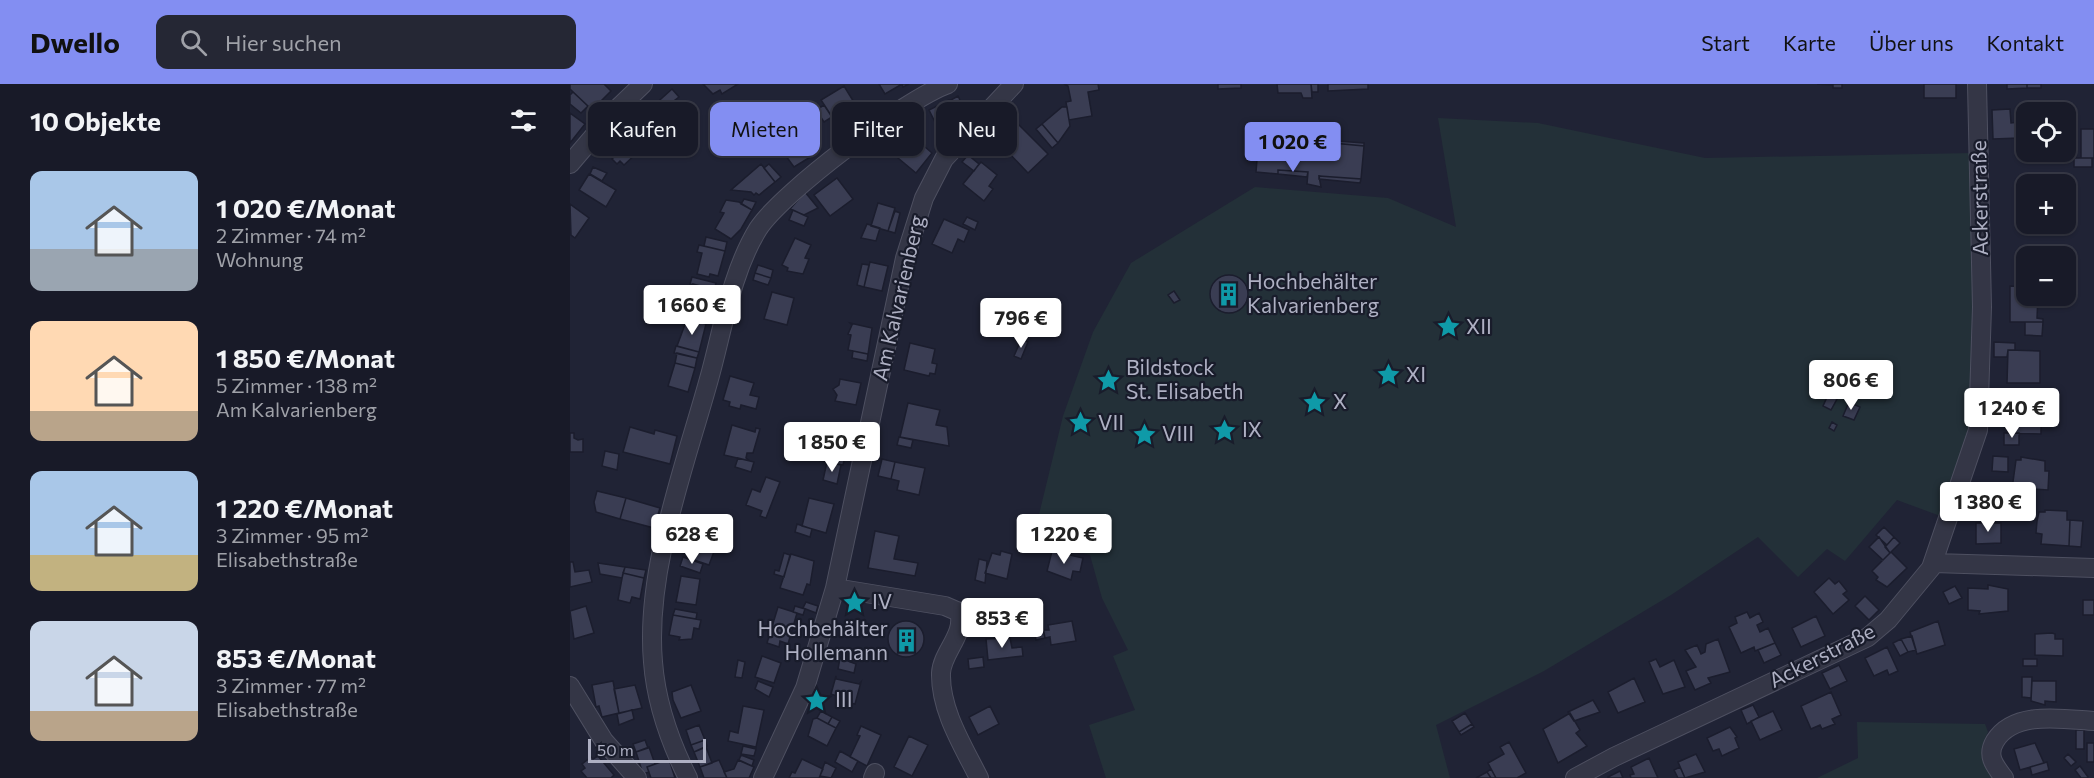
<!DOCTYPE html>
<html lang="de">
<head>
<meta charset="utf-8">
<style>
	body { margin:0; font-family:Commissioner,sans-serif; background:#252734; color:#f1f3f6; height:100vh; display:flex; flex-direction:column; font-size:22px; white-space:nowrap }
	* { box-sizing:border-box; margin:0 }
	p { font-size:20px; color:#9fa1a8 }
	.icon { flex:none; width:33px; height:33px; fill:none; stroke:currentColor; stroke-width:2; stroke-linecap:round; stroke-linejoin:round }
	.map { position:relative; flex:1; overflow:hidden }
	.details { display:flex; flex-direction:column; background:#181a28; width:570px }
	.details>* { flex:none }
	.hud { position:absolute; left:18px; top:18px; width:570px; height:54px; display:flex; gap:12px }
	.fabs { position:absolute; left:1446px; top:18px; display:grid; gap:12px }
	.fabs a { display:grid; place-items:center; width:60px; height:60px; border-radius:12px; background:#181a28; box-shadow:0 2px 4px #0004,0 0 0 2px #363845; font-size:30px }
	.scale { position:absolute; left:18px; bottom:15px; width:118px; box-sizing:border-box; padding-left:6px; border:3px solid #aeb0c3; border-top:0; font-size:16px; line-height:21px; white-space:nowrap; color:#aeb0c3; -webkit-text-stroke:4px #191c2b; paint-order:stroke }
	.price { position:absolute; translate:-50% -51px; padding:0 14px; border-radius:6px; background:#fff; color:#222; font-size:20px; line-height:39px; filter:drop-shadow(0 2px 3px #0008) }
	.price::after { content:''; position:absolute; left:50%; top:36px; width:18px; height:14px; margin-left:-9px; background:inherit; clip-path:polygon(0 0,100% 0,50% 100%) }
	.price.current { background:#838ef2; color:#111 }
	ul { padding:0; list-style:none }
	li { display:flex; align-items:center; gap:18px; height:150px; padding:0 30px }
	li span { display:grid; place-items:center; flex:none; width:168px; height:120px; border-radius:12px; color:#555 }
	li>.icon { margin-inline-start:auto }
	span .icon { width:72px; height:72px; fill:#fffc; stroke-width:1 }
	li b { font-size:26px }
	h2 { display:flex; justify-content:space-between; align-items:center; height:72px; padding:0 30px; font-size:26px }
	.tag { padding:0 21px; border-radius:12px; background:#181a28; box-shadow:0 2px 4px #0004,0 0 0 2px #363845; font-size:21px; line-height:54px }
	.tag.current { background:#838ef2; color:#111 }
	header { display:flex; align-items:center; gap:36px; box-sizing:border-box; height:84px; padding:0 30px; background:#838ef2; color:#111 }
	header strong { font-size:28px }
	nav { display:flex; gap:33px; margin-inline-start:auto; font-size:21px }
	.search { width:420px; height:54px; background:#252734; display:flex; align-items:center; gap:15px; box-sizing:border-box; padding:0 21px; border-radius:12px; color:#9fa1a8; font-size:22px }
	main { display:flex; flex:1; min-height:0 }
	.map>svg:first-child { display:block }
	.green { fill:#233038 }
	.building { fill:#3a3d53; stroke:#1b1d2d; stroke-width:1.5 }
	.lines { fill:none; stroke-linecap:round; stroke-linejoin:round }
	.minor-casing { stroke:#4e5061; stroke-width:20 }
	.minor { stroke:#343646; stroke-width:18 }
	.labels { text-anchor:middle; stroke-width:4.5; stroke-linejoin:round; paint-order:stroke }
	.street-label { font-size:21px; fill:#aeb0c3; stroke:#191c2b }
	.poi-label { font-size:21px; fill:#aeb0c3; stroke:#191c2b; text-anchor:start }
</style>
</head>
<body>
<header>
<strong>Dwello</strong>
<div class="search"><svg class="icon" aria-label="search" viewBox="0 0 24 24"><circle cx="10" cy="10" r="6"/><path d="M15 15l6 6"/></svg>Hier suchen</div>
<nav><a>Start</a><a>Karte</a><a>Über uns</a><a>Kontakt</a></nav>
</header>
<main>
<section class="details">
<h2>10 Objekte<svg class="icon" aria-label="filters" viewBox="0 0 24 24"><path d="M4 7h16M4 17h16"/><circle cx="9" cy="7" r="2"/><circle cx="15" cy="17" r="2"/></svg></h2>
<ul>
<li><span style="background:linear-gradient(#a9c7e8 65%,#9aa5b1 0)"><svg class="icon" aria-label="home" viewBox="0 0 24 24"><path d="M3 11l9-7 9 7M6 9v11h12V9"/></svg></span><div><b>1 020 €/Monat</b><p>2 Zimmer · 74 m²</p><p>Wohnung</p></div></li>
<li><span style="background:linear-gradient(#ffd9b3 75%,#b9a48a 0)"><svg class="icon" aria-label="home" viewBox="0 0 24 24"><path d="M3 11l9-7 9 7M6 9v11h12V9"/></svg></span><div><b>1 850 €/Monat</b><p>5 Zimmer · 138 m²</p><p>Am Kalvarienberg</p></div></li>
<li><span style="background:linear-gradient(#a9c7e8 70%,#c2b280 0)"><svg class="icon" aria-label="home" viewBox="0 0 24 24"><path d="M3 11l9-7 9 7M6 9v11h12V9"/></svg></span><div><b>1 220 €/Monat</b><p>3 Zimmer · 95 m²</p><p>Elisabethstraße</p></div></li>
<li><span style="background:linear-gradient(#c9d6e8 75%,#b9a48a 0)"><svg class="icon" aria-label="home" viewBox="0 0 24 24"><path d="M3 11l9-7 9 7M6 9v11h12V9"/></svg></span><div><b>853 €/Monat</b><p>3 Zimmer · 77 m²</p><p>Elisabethstraße</p></div></li>
</ul>
</section>
<div class="map">
<svg width="1524" height="694" viewBox="0 0 1524 694">
	<rect width="100%" height="100%" fill="#202335"/>
	<path class="green" d="M868 34 968 39 1135 74 1403 69 1402 340 1373 433 1327 416 1275 477 1257 465 1228 493 1188 453 1101 511 974 587 866 641 880 694H536L519 641 565 626 543 572 558 566 532 514 520 471 463 455 493 332 523 248 561 179 685 103 818 114 886 143Z
		M1287 638 1415 640 1418 648C1408 666 1414 679 1426 694H1247L1288 674Z"/>
	<path class="building" d="M0 0H34L41 7 22 26 0 5Z
		M133 0H168L152 10 150 6 143 10Z
		M309 0H339L333 3 332 0 315 10Z
		M494 0H528L529 6 518 8 522 32 499 36 496 18 501 17 498 2Z
		M648 0H671V4L648 5Z
		M707 0H741L742 14H733L731 9H708Z
		M741 0H748V8H742Z
		M758 0H798V5L758 7Z
		M1272 0V4H1263V1L1247 0Z
		M1354 0H1386V14H1354Z
		M1437 0H1457V4L1437 5Z
		M1457 0H1471V4H1457Z
		M274 2 290 28 268 42 251 16Z
		M102 5 109 13 105 16 112 23 96 39 81 24Z
		M3 8 18 22 11 29 0 20V11Z
		M388 12 396 29 388 33 379 17Z
		M379 16 388 34 368 44 359 26Z
		M254 21 262 33 254 38 246 26Z
		M492 23H497L500 42 488 59 472 40Z
		M1440 25 1441 39 1449 38V54L1423 55 1422 26Z
		M0 29 15 40 0 59Z
		M440 32 478 70 458 89 437 67 440 63 425 47Z
		M347 33 355 45 348 50 340 38Z
		M472 40 488 59 482 64 466 45Z
		M1511 45H1524V74H1511Z
		M55 52 69 67 54 81 50 77 47 80 42 75 45 72 40 66Z
		M234 52 247 69 224 83 213 68Z
		M346 55 362 69 346 89 328 74Z
		M741 55 794 59V62L741 57Z
		M710 56 741 59V63L709 60Z
		M741 57 794 62 791 95 749 92 751 103 737 100 738 88 708 86V90L686 88 688 63 699 64V61L709 60 741 63Z
		M398 71 409 80 404 87 392 78Z
		M1504 74H1522V83H1504Z
		M411 78 427 91 419 102 423 105 414 117 393 100Z
		M191 80 205 98 189 111 186 109 184 111 181 108 161 106Z
		M199 80 211 93 205 98 194 84Z
		M23 83 37 89 32 97 20 90Z
		M708 86 738 88 737 93 708 90Z
		M19 90 46 106 36 123 9 106Z
		M749 92 791 95 790 99 749 95Z
		M267 94 283 115 260 132 244 111Z
		M235 108 248 124 234 131 220 125Z
		M174 115 186 118 182 126 171 120Z
		M156 116 169 118 182 126 171 145 161 155 145 145 154 129 150 128Z
		M308 119 325 124 318 147 301 142Z
		M0 120 19 134 5 154 1 151Z
		M223 126 238 133 234 142 219 136Z
		M325 127 330 129 325 149 318 147Z
		M397 133 408 138 405 146 393 140Z
		M374 135 399 146 394 158 388 155 382 169 362 160Z
		M297 140 310 144 306 157 291 154Z
		M136 153 157 158 155 167 134 162Z
		M225 154 241 161 235 174 239 175 233 190 217 187 218 184 212 181Z
		M129 161 155 167 148 192 140 190 139 193 127 190 132 169 127 168Z
		M300 178 318 182 312 207 294 203Z
		M292 180 299 181 294 203 287 201Z
		M188 181 203 186 201 194 185 189Z
		M185 189 201 194 198 201 183 196Z
		M640 210a19 19 0 1 1 38 0a19 19 0 1 1-38 0Z
		M122 193 146 199 144 206 120 200Z
		M123 200 145 206 140 227 132 224 131 228 117 224Z
		M1440 202 1456 203V212H1468L1467 234 1473 235V238H1440Z
		M604 207 610 216 604 219 598 211Z
		M202 208 224 214 217 241 194 235Z
		M117 235 136 240 129 268 107 262Z
		M1455 238H1473L1472 252 1455 251Z
		M280 239 302 244 298 270 278 266 281 251 278 250 282 241Z
		M451 256 458 258 451 275 444 272Z
		M1424 258 1445 259V266H1438L1437 273H1424Z
		M340 259 365 265 362 279 367 280 365 290 360 289 359 292 334 286Z
		M106 262 129 268 127 274 104 269Z
		M1438 266 1470 267V299H1437Z
		M283 267 298 270 297 277 282 274Z
		M107 269 127 274 125 284 105 279Z
		M105 279 125 284 118 308 98 302Z
		M160 292 184 299 180 311 189 313 186 325 171 321 170 325 159 322 160 318 153 316Z
		M270 295 291 299 286 321 265 317 267 311 263 305 269 301Z
		M1258 311 1267 315 1261 326 1253 322Z
		M1437 314H1465L1464 334H1471V350L1438 349Z
		M1279 318 1290 323 1284 336 1273 332Z
		M338 319 370 326 366 341 377 343 379 362 330 353Z
		M1262 338 1267 341 1264 347 1259 344Z
		M162 341 185 348 186 344 190 345 183 369H177L176 374 180 377 154 371Z
		M60 343 84 350 85 346 107 352 100 380 53 368Z
		M257 345 280 350 273 381 250 377Z
		M0 349H4V354L8 356 13 355V368H0Z
		M1434 349H1449V361H1434Z
		M329 353 343 356 341 364 327 361Z
		M35 367 49 370 47 386 32 382Z
		M1423 372 1438 373V388L1422 387Z
		M1451 373 1475 377V387H1479L1478 406 1464 405V409L1442 405 1446 376H1451Z
		M168 374 184 378 181 388 165 383Z
		M312 375 325 378 321 395 308 392Z
		M257 378 271 381 267 400 253 396Z
		M325 378 355 384 349 411 327 406 329 397 321 395Z
		M196 393 210 398 196 434 190 432 192 427 176 421 182 405 190 408Z
		M27 407 56 414 50 435 26 428 24 418Z
		M56 414 90 424 84 444 50 435Z
		M239 414 264 420 256 449 232 442Z
		M1475 426 1497 427V436H1500L1499 462 1471 460 1472 450 1466 449 1467 437 1469 428H1475Z
		M1500 436 1513 437 1511 463 1499 462Z
		M1406 439H1431V459L1406 460Z
		M227 440 242 445 240 453 225 448Z
		M1314 443 1324 453 1317 461 1306 451Z
		M128 445 141 450 137 462 145 465 139 481 118 474Z
		M305 447 329 452 324 475 348 479 345 492 298 484Z
		M1309 453 1320 469 1313 476 1299 463Z
		M1324 453 1330 459 1320 469 1315 463Z
		M431 467 442 470 437 495 415 489 422 469 430 471Z
		M482 467 513 474 510 488 503 487 501 496 477 487Z
		M1321 468 1337 484 1317 503 1306 496 1308 493 1302 487Z
		M214 469 220 471 214 493 204 490 205 486 209 487Z
		M221 470 244 477 240 501 237 500 233 511 210 504Z
		M113 473 133 480 130 489 110 482Z
		M409 475 417 477 415 499 405 496Z
		M0 478H3L5 488 19 486 22 498 0 503Z
		M28 479 55 483 52 494 30 490Z
		M55 483 76 486 74 494 53 489Z
		M53 489 74 494 70 515 62 513 60 519 48 516Z
		M111 492 130 495 126 521 106 518Z
		M1259 494 1265 500 1269 497 1277 507 1273 510 1279 516 1263 530 1244 508Z
		M1418 501 1438 505V527L1409 530 1410 527 1398 526V504L1418 505Z
		M1385 502 1392 514 1379 520 1373 508Z
		M1295 512 1309 526 1299 536 1285 522Z
		M1513 516H1524V531H1513Z
		M236 518 248 522 246 529 233 524Z
		M16 522 24 549 4 555 0 527Z
		M225 522 235 525 233 531 223 528Z
		M208 523 227 529 218 560 210 557 209 563 197 559Z
		M105 525 127 529 126 535 103 531Z
		M1177 528 1180 534 1189 529 1193 538 1187 541 1190 548 1198 544 1205 559 1185 567 1184 563 1171 569 1159 543 1167 539 1165 533Z
		M103 531 131 536 129 545 124 544 122 555 109 556 110 553 99 551Z
		M1246 532 1255 552 1231 563 1222 544Z
		M502 537 506 557 481 561 480 553 475 554 473 546H479L478 541Z
		M1368 537 1375 561 1347 570 1340 548Z
		M318 555a18 18 0 1 1 36 0a18 18 0 1 1-36 0Z
		M463 538H472L475 554 466 556Z
		M1482 549 1485 550V555H1493V572L1465 571V550Z
		M1342 552 1346 566 1338 568 1331 555Z
		M440 554 442 564 452 563 453 572 418 576 416 555Z
		M1148 555 1160 588 1138 594 1141 599 1125 606 1116 587 1126 583 1115 566 1127 561 1131 570 1135 568 1136 560Z
		M1331 555 1338 568 1330 572 1323 559Z
		M1205 559 1211 571 1194 579 1188 566Z
		M1317 563 1328 587 1319 591 1317 586 1304 592 1295 574Z
		M192 572 211 579 204 599 185 593Z
		M413 573 414 583 399 585 398 575Z
		M270 574 286 580 284 589 268 585Z
		M1086 575 1090 583 1104 576 1115 603 1093 610 1079 578Z
		M1453 575H1467V582H1453Z
		M168 576 175 578 172 594 165 593Z
		M1269 581 1277 597 1260 605 1252 589Z
		M266 592V595L289 600 291 598 285 620 267 616V612L261 610Z
		M1452 593H1462L1461 614 1452 613Z
		M1064 594 1075 618 1048 629 1038 608Z
		M43 597 49 629 32 633 29 622 26 623 22 601Z
		M188 597 203 603 199 613 185 605Z
		M1462 597H1486V618L1475 617V621L1461 617Z
		M65 601 72 624 49 629 44 605Z
		M121 601 131 627 111 634 103 616 102 608Z
		M1261 608 1271 631 1262 635 1265 640 1252 645 1250 641 1241 645 1231 622Z
		M1023 616 1030 628 1004 637 998 628Z
		M1183 621 1189 633 1177 640 1171 626Z
		M173 622 194 626 186 663 158 657 160 647 168 649Z
		M420 622 429 640 408 651 399 633Z
		M62 626 64 635 49 641 47 630Z
		M251 627 262 633 258 640 247 634Z
		M1203 627 1212 646 1190 656 1181 637Z
		M895 629 902 640 889 648 882 637Z
		M1000 629 1010 646 1006 649 1017 662 988 679 973 645Z
		M262 633 270 637 266 644 258 640Z
		M247 634 266 644 257 662 238 652 243 635Z
		M902 640 904 643 891 651 889 648Z
		M129 641 135 656 121 661 116 646Z
		M291 642 311 651 297 682 280 673 290 652 287 651Z
		M1160 643 1167 653 1165 654 1169 664 1152 672 1149 665 1143 667 1137 654Z
		M1506 646H1514V665H1506Z
		M339 652 358 661 342 692 324 683Z
		M75 656 78 664 66 668 63 660Z
		M135 656 137 662 124 668 121 661Z
		M939 658 956 689 947 694H926L918 679 934 670 930 663Z
		M1465 659 1474 679 1450 686 1444 665Z
		M1517 659H1524V678H1517Z
		M173 662 186 665 184 672 171 670Z
		M79 663 85 680 77 683 79 688 73 690 66 668Z
		M136 663 142 679 130 683 124 668Z
		M270 667 288 677 282 688 265 678Z
		M1126 670 1135 688 1115 694 1108 678Z
		M1498 670 1506 678 1501 682 1494 674Z
		M171 671 184 676 182 682 169 676Z
		M28 672 44 691 41 694H17L11 687 15 684 12 680 21 673 23 675Z
		M1079 674 1088 694H1061L1060 691 1064 690 1061 683Z
		M99 675 105 694H81L77 683Z
		M232 675 253 685 249 694H219L222 688 225 689Z
		M149 676 157 694H134L130 683Z
		M168 676 184 683 179 694H157L154 688 164 685Z
		M255 678 266 684 261 694 250 692Z
		M1477 678 1479 686 1462 691 1460 683Z
		M1510 682 1518 693 1517 694H1511L1505 686Z
		M1110 683 1115 694H1108L1104 686Z
		M921 685 926 694H921L917 688Z
		M1050 687 1053 694H1038V693Z
		M917 688 921 694H906Z"/>
	<g class="lines">
		<defs>
			<path id="minor" d="M0 80 46 26 73 0
				M1364 479 1524 484
				M265 504 375 522 389 528C396 550 372 568 371 589 370 626 393 662 409 694
				M0 602 34 657 67 694
				M118 694C100 658 86 618 83 578 75 487 115 382 139 295 153 245 161 189 188 145 212 108 336 15 378 0
				M193 694 235 604 265 504 335 174 354 114 374 75 444 0
				M303 694 305 689
				M1005 694 1044 673 1298 553 1318 536 1361 484 1408 346 1412 223 1407 0
				M1434 694C1425 682 1416 672 1425 657 1444 626 1493 635 1524 637"/>
		</defs>
		<use href="#minor" class="minor-casing"/>
		<use href="#minor" class="minor"/>
	</g>
	<defs>
		<symbol id="building-bare" viewBox="-9 -9 18 18"><path d="M-4-6H4V6H1V3H-1V6H-4ZM-2.5-4.3h1.7v1.8h-1.7ZM.8-4.3h1.7v1.8H.8ZM-2.5-1h1.7V.8h-1.7ZM.8-1h1.7V.8H.8Z" fill="#0f9aa8" stroke="#191c2b" stroke-width="2.5" paint-order="stroke"/></symbol>
		<symbol id="sight-bare" viewBox="-9 -9 18 18"><path d="M0-6L1.8-2.2L6-1.7L2.9 1.2L3.7 5.4L0 3.3L-3.7 5.4L-2.9 1.2L-6-1.7L-1.8-2.2Z" fill="#0f9aa8" stroke="#191c2b" stroke-width="2.5" paint-order="stroke"/></symbol>
	</defs>
	<g fill-rule="evenodd">
		<use href="#building-bare" x="642" y="194" width="33" height="33"/>
		<use href="#sight-bare" x="862" y="226" width="33" height="33"/>
		<use href="#sight-bare" x="802" y="274" width="33" height="33"/>
		<use href="#sight-bare" x="522" y="280" width="33" height="33"/>
		<use href="#sight-bare" x="728" y="302" width="33" height="33"/>
		<use href="#sight-bare" x="494" y="322" width="33" height="33"/>
		<use href="#sight-bare" x="638" y="330" width="33" height="33"/>
		<use href="#sight-bare" x="558" y="334" width="33" height="33"/>
		<use href="#sight-bare" x="268" y="502" width="33" height="33"/>
		<use href="#building-bare" x="320" y="540" width="33" height="33"/>
		<use href="#sight-bare" x="230" y="600" width="33" height="33"/>
	</g>
	<g class="labels">
		<g class="street-label">
			<text transform="translate(1410 114) rotate(-91)" y="7">Ackerstraße</text>
			<text transform="translate(329 214) rotate(-77)" y="7">Am Kalvarienberg</text>
			<text transform="translate(1252 572) rotate(-27)" y="7">Ackerstraße</text>
		</g>
		<g class="poi-label">
			<text x="677" y="205">Hochbehälter<tspan x="677" dy="24">Kalvarienberg</tspan></text>
			<text x="896" y="250">XII</text>
			<text x="556" y="291">Bildstock<tspan x="556" dy="24">St. Elisabeth</tspan></text>
			<text x="836" y="298">XI</text>
			<text x="763" y="325">X</text>
			<text x="528" y="346">VII</text>
			<text x="672" y="353">IX</text>
			<text x="592" y="357">VIII</text>
			<text x="302" y="525">IV</text>
			<text x="318" y="552" text-anchor="end">Hochbehälter<tspan x="318" dy="24">Hollemann</tspan></text>
			<text x="265" y="623">III</text>
		</g>
	</g>
</svg>
<div class="fabs">
<a><svg class="icon" aria-label="locate" viewBox="0 0 24 24"><circle cx="12" cy="12" r="6"/><path d="M12 2v4M12 18v4M2 12h4M18 12h4"/></svg></a>
<a>+</a>
<a>−</a>
</div>
<div class="scale">50 m</div>
<b class="price current" style="left:723px;top:89px">1 020 €</b>
<b class="price" style="left:122px;top:252px">1 660 €</b>
<b class="price" style="left:451px;top:265px">796 €</b>
<b class="price" style="left:1281px;top:327px">806 €</b>
<b class="price" style="left:1442px;top:355px">1 240 €</b>
<b class="price" style="left:262px;top:389px">1 850 €</b>
<b class="price" style="left:1418px;top:449px">1 380 €</b>
<b class="price" style="left:122px;top:481px">628 €</b>
<b class="price" style="left:494px;top:481px">1 220 €</b>
<b class="price" style="left:432px;top:565px">853 €</b>
<div class="hud">
<a class="tag">Kaufen</a>
<a class="tag current">Mieten</a>
<a class="tag">Filter</a>
<a class="tag">Neu</a>
</div>
</div>
</main>
</body>
</html>
